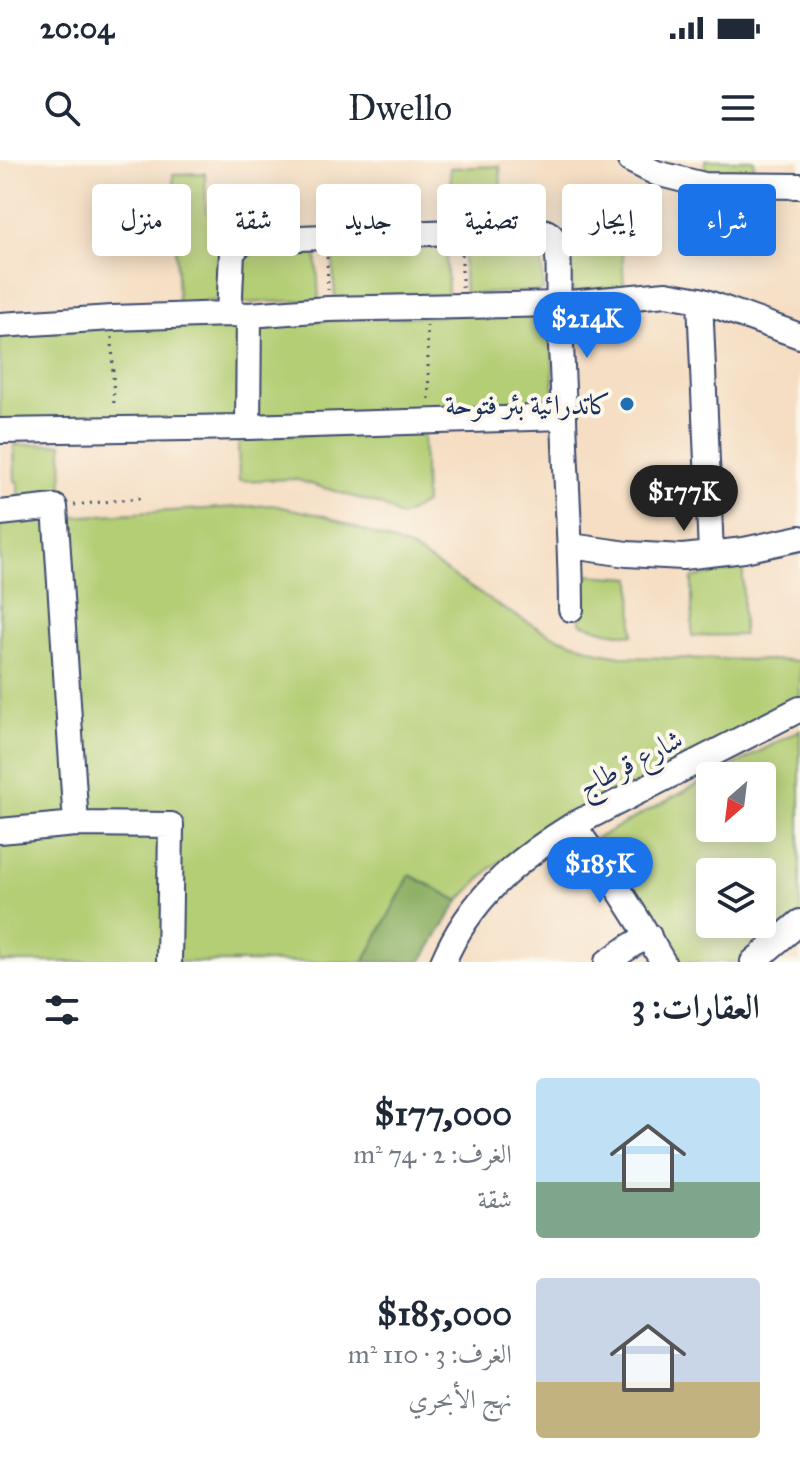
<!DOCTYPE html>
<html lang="ar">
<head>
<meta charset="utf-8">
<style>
	body { margin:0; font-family:"IM FELL Great Primer",Amiri,serif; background:#f6f6f7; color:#1f2937; direction:rtl; height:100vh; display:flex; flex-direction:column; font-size:30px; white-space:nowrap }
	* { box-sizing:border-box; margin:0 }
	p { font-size:26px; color:#747a83 }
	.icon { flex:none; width:44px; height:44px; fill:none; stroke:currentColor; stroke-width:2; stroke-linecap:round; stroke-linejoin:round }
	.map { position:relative; height:802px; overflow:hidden; direction:ltr }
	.side { display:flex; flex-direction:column; background:#fff; flex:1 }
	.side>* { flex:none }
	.banner { position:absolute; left:24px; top:24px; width:752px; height:72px; direction:rtl; display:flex; gap:16px }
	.needle { width:52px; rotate:208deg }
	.fabs { position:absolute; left:696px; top:602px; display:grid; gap:16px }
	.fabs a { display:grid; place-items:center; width:80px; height:80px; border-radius:8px; background:#fff; box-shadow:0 4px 20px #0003; font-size:40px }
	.price { position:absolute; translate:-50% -68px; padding:0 18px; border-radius:28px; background:#1a73e8; color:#fff; font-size:26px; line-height:52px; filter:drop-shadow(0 2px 4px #0008) }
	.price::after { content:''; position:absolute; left:50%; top:48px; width:24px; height:18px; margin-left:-12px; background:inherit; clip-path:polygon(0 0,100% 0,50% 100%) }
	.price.current { background:#222; color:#fff }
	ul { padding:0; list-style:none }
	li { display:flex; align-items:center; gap:24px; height:200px; padding:0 40px }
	li span { display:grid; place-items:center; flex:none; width:224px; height:160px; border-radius:8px; color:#555 }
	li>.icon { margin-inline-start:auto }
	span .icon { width:96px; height:96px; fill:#fffc; stroke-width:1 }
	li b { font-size:34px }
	h2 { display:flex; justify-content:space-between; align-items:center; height:96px; padding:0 40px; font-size:34px }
	.tag { padding:0 28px; border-radius:8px; background:#fff; box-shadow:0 4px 20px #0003; font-size:28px; line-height:72px }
	.tag.current { background:#1a73e8; color:#fff }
	.status { display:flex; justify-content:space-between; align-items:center; height:56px; padding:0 40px; background:#fff; direction:ltr }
	.status svg { height:22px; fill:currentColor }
	header { display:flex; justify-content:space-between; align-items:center; height:104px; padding:0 40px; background:#fff; font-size:36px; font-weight:600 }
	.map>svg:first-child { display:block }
	.green { fill:#b4ce74; stroke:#687e69; stroke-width:2; fill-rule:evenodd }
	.forest { fill:#8fb166; stroke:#557062; stroke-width:2 }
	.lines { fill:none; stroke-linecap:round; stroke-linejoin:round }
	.minor-casing { stroke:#3c496d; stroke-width:28 }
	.path { stroke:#3c496d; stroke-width:3; stroke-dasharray:2 6; stroke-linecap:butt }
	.minor { stroke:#fff; stroke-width:24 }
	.poi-dot { fill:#1f6fb2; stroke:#fbf7ec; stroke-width:3 }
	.labels { text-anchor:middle; stroke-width:8; stroke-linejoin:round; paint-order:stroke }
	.poi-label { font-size:28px; fill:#1b2f5e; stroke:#fbf7ec; text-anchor:end }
	.street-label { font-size:28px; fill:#1b2f5e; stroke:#fbf7ec }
</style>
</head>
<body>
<div class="status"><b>20:04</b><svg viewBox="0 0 49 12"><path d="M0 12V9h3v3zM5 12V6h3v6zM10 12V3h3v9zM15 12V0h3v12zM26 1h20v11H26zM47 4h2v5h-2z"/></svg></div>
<header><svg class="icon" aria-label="menu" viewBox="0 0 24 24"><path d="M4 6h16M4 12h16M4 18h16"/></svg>Dwello<svg class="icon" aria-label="search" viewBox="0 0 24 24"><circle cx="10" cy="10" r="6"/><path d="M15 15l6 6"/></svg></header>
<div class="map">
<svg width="800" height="802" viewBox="0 0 800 802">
	<rect width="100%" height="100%" fill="#fbf7ec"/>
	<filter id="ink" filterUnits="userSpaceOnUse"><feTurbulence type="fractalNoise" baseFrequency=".0125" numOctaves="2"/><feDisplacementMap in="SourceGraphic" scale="16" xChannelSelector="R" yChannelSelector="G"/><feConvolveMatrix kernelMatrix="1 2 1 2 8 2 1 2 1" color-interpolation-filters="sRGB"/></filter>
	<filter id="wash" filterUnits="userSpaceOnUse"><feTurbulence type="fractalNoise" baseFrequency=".006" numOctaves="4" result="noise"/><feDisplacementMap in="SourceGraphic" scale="32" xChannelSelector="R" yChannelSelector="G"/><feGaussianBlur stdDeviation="1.8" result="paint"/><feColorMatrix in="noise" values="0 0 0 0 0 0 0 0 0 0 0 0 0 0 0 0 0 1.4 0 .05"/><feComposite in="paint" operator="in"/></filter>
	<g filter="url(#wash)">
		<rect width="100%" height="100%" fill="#f5dec3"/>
		<path class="green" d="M705 0H754L753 26 705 25Z
			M500 6 502 57 453 60 450 8Z
			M205 13 206 51 219 69 222 141 178 143 173 14Z
			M541 80 543 131 465 134 463 83Z
			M446 84 448 135 335 139 332 88Z
			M622 84 624 129 572 132 570 87Z
			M316 89 319 140 243 143 241 92Z
			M539 152 551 159 554 238 546 247 0 266V173Z
			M423 269 425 343 401 357 381 345 294 319 239 321 238 277Z
			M62 284 63 344H18V322L15 321 14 285Z
			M272 345 325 356 412 389 502 448 549 474 599 492 626 497 800 501V538L529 680 491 708 459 741 410 715 364 802H0V361Z
			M743 408V475L692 476V418Z
			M586 415 632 418 633 475 606 471 580 463V421Z
			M800 570V756L739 802H669L593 680 710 618V668H762V616H714ZM710 712H762V764H710Z"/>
		<path class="forest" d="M410 715 459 741 421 802H364Z"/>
	</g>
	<g filter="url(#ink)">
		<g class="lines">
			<defs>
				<path id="minor" d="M630 0 656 13 704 25 800 26
					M700 140 711 393
					M229 154 232 93 239 85 248 80 533 69C542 71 550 71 554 80 562 95 557 129 559 147 561 184 563 221 564 258 566 322 571 385 571 449
					M0 165 112 158 229 154 249 155 328 149 558 144 666 134 700 140 800 176
					M248 267 249 155
					M0 271 248 267 564 257
					M0 353 55 347 76 664
					M571 386 627 394 683 397 744 390 800 378
					M573 665C606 709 636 754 663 802
					M0 671 76 664 171 665 169 802
					M443 802C470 739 516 700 573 665L800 549
					M607 802 632 785 649 776
					M753 802 800 762"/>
			</defs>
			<use href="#minor" class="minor-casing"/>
			<path class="path" d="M327 97 328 130
				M462 128V92
				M427 165 429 241
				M112 177 114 249
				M74 345 141 338"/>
			<use href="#minor" class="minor"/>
		</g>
	</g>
	<circle class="poi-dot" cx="627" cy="244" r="8"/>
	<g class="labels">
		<g class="poi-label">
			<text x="611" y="254">كاتدرائية بئر فتوحة</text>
		</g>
		<g class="street-label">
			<text transform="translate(630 602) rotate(-27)" y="10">شارع قرطاج</text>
		</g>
	</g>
</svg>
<div class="fabs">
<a><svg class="needle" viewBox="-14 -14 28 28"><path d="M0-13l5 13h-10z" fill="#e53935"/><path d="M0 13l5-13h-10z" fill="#747a83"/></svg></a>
<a><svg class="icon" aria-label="layers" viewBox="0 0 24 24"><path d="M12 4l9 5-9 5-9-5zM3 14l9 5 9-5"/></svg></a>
</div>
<b class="price" style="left:587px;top:200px">$214K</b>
<b class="price current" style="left:684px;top:373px">$177K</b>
<b class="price" style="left:600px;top:745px">$185K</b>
<div class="banner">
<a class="tag current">شراء</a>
<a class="tag">إيجار</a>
<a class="tag">تصفية</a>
<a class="tag">جديد</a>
<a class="tag">شقة</a>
<a class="tag">منزل</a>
</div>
</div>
<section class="side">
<h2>العقارات: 3<svg class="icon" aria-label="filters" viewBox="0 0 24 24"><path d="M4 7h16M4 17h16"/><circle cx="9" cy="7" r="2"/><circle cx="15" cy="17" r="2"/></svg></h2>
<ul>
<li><span style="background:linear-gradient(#bfe0f5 65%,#7fa58c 0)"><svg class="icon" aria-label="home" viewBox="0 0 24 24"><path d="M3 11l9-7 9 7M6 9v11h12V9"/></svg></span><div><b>$177,000</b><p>الغرف: 2 · 74 m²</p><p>شقة</p></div></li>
<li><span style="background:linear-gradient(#c9d6e8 65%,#c2b280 0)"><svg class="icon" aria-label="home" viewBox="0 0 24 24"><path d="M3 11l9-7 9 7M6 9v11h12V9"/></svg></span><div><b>$185,000</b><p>الغرف: 3 · 110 m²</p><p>نهج الأبحري</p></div></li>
</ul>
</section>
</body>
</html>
